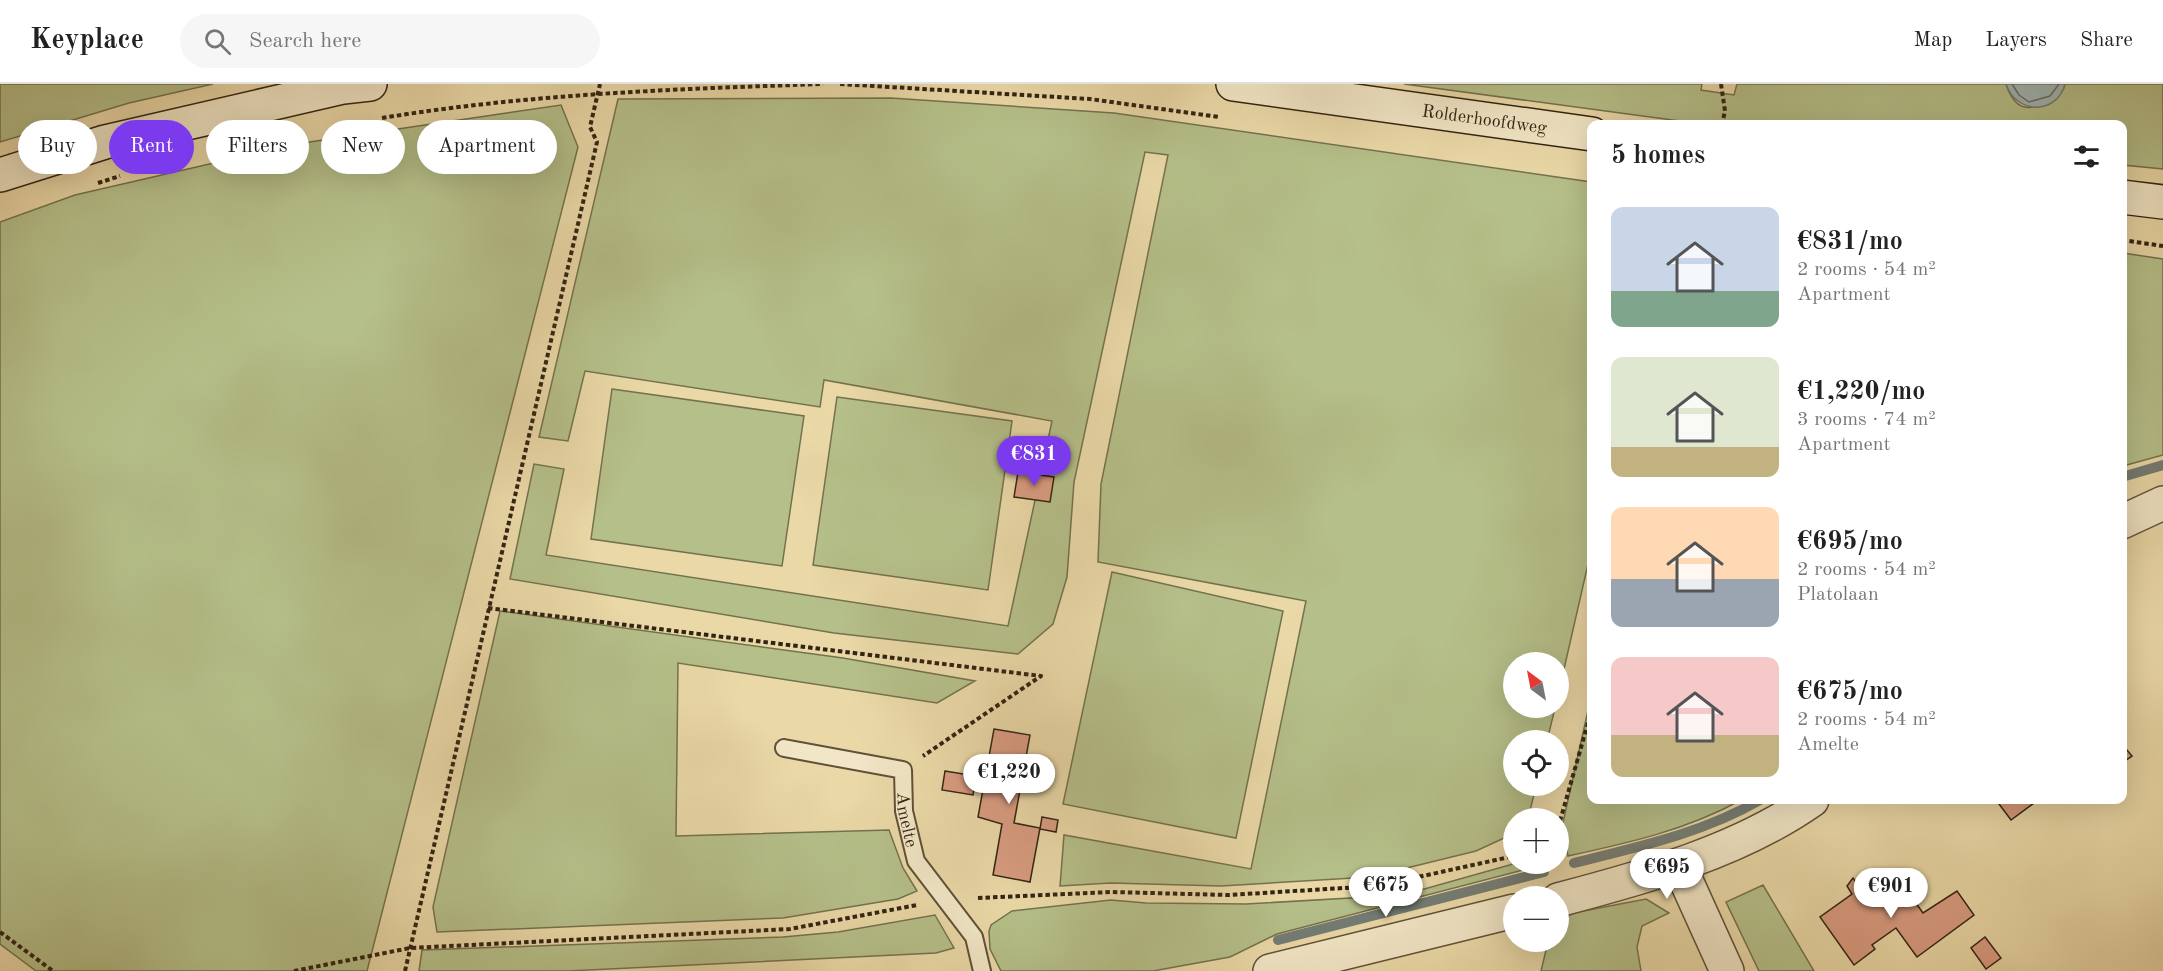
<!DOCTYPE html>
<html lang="en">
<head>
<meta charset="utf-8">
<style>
	body { margin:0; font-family:"Old Standard TT",serif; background:#f6f6f6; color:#222; height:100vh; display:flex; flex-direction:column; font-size:22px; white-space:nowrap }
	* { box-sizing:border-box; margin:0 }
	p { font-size:20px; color:#767676 }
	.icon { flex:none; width:33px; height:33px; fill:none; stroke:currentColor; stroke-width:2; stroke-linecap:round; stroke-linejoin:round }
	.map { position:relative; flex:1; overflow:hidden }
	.sheet { position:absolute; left:1587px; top:36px; width:540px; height:684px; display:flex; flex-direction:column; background:#fff; border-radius:12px; box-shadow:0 6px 24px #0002 }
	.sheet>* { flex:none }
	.banner { position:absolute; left:18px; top:36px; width:570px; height:54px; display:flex; gap:12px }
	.needle { width:39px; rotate:328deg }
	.fabs { position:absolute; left:1503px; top:568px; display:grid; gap:12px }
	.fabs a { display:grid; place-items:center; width:66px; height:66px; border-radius:50%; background:#fff; box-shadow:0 6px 24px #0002; font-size:30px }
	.price { position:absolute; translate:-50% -51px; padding:0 14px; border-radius:21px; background:#fff; color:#222; font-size:20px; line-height:39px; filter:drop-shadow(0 2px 3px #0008) }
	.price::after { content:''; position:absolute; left:50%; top:36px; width:18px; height:14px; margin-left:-9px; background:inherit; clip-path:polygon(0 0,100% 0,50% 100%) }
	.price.selected { background:#7c3aed; color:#fff }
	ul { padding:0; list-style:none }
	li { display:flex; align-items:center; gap:18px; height:150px; padding:0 24px }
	li span { display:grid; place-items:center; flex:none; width:168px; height:120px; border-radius:12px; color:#555 }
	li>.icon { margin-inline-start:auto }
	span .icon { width:72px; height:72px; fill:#fffc; stroke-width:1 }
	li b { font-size:26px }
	h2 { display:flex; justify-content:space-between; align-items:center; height:72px; padding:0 24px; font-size:26px }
	.chip { padding:0 21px; border-radius:27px; background:#fff; box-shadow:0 6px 24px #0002; font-size:21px; line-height:54px }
	.chip.selected { background:#7c3aed; color:#fff }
	header { display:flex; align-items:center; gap:36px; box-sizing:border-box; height:84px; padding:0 30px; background:#fff; border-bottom:2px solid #e0e0e0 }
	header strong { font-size:28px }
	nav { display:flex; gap:33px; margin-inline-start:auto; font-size:21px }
	.search { width:420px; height:54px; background:#f6f6f6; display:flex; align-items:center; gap:15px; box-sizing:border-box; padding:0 21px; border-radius:33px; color:#767676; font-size:22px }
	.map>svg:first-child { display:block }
	.green { fill:#b5bf89; stroke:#74724e; stroke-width:1.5 }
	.water { fill:#9eb6b4; stroke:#737c74; stroke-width:1.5 }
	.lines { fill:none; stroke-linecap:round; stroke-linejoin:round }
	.shore { stroke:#686d64; stroke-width:1.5 }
	.stream { stroke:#737c74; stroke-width:10 }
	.building { fill:#d99c81; stroke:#322413; stroke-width:1.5 }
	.lane-casing { stroke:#605138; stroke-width:20 }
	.street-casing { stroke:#605138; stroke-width:36 }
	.secondary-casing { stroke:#322413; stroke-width:36 }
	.path { stroke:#322413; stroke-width:4; stroke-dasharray:4.5 3; stroke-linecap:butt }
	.lane { stroke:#f1e6c6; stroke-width:16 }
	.street { stroke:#f1e6c6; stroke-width:33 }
	.secondary { stroke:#f1e6c6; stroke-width:33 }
	.labels { text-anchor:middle; stroke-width:6; stroke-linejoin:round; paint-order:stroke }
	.street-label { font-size:18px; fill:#322413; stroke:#f1e6c6 }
</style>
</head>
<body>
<header>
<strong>Keyplace</strong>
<div class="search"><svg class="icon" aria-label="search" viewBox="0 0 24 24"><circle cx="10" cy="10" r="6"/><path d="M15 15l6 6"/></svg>Search here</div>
<nav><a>Map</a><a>Layers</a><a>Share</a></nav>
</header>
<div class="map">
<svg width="2163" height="887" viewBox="0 0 2163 887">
	<rect width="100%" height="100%" fill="#ead8a7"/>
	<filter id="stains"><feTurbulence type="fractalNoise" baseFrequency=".00333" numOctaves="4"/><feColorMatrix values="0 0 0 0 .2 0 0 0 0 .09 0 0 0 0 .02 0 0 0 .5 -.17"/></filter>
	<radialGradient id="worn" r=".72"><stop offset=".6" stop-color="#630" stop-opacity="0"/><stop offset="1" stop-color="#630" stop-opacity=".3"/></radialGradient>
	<path class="green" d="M0 0H213L129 19 0 58Z
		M1404 0H1702L1701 6 1734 11 1737 0H2006C2019 40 2043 20 2064 4L2065 0H2163V85L2123 81 2122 40H1702Z
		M891 14 1114 29 1591 98V467L1559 607 1558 579H1514V624H1555L1547 657H1514V702H1536L1528 735H1514L1513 750 1476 767 1370 793 1221 802 1111 799 1060 802 1064 751 1251 785 1306 517 1098 478 1101 400 1168 71 1145 68 1074 398 1067 493 1053 540 1018 570 834 549 510 495 534 380 564 385 546 471 1008 542 1052 337 824 296 820 323 585 287 568 357 539 353 618 15Z
		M561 21 578 63 367 887H36L0 860V138L75 111 296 60Z
		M2123 169 2163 175V371L2123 382Z
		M612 305 804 332 782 482 591 455Z
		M837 313 1012 337 988 506 813 481Z
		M1112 488 1283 527 1236 754 1063 720Z
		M500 527 843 574 975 597 937 619 678 579 676 752 889 746 903 784 917 807 898 815 783 834 437 848 433 823Z
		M1591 613 1592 716H1741C1687 746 1628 759 1568 772L1562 743Z
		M1513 780H1526L1527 785 1277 850 1230 873 1153 887H1001L990 865 989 847 991 841 1012 827 1111 816 1146 819 1246 820 1403 811Z
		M1763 801 1814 887H1759L1726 818Z
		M1646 815 1669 829 1642 842 1637 863 1641 887H1541L1548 858H1558L1559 838 1573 829Z
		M935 831 954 864 936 869 568 887H419L422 866 783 853 838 848Z"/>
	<path class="water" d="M2006 0H2065C2057 31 2016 31 2006 0Z"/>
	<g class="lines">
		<path class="shore" d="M2012 0 2019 11 2029 18 2050 12 2059 0"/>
		<path class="stream" d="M2122 393 2163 381
			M1574 779C1638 763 1703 749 1760 716
			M1278 856 1544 788"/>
	</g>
	<path class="building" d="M1018 388 1054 393 1050 418 1014 413Z
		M994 645 1030 651 1014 739 1040 744 1030 798 993 791 1002 740 978 733Z
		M2122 660 2132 672 2122 679Z
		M945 687 976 692 973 711 942 706Z
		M1996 716H2038L2011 736Z
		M1042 733 1058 736 1056 748 1040 745Z
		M1878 791 1888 806 1900 797 1923 829 1957 807 1974 831 1917 873 1896 844 1872 861 1875 865 1854 881 1820 833 1852 810 1847 802 1853 794 1860 804Z
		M1985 853 2001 874 1986 885 1971 864Z"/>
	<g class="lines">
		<defs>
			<g id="lane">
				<path id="s1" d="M784 664 903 686 904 727 916 777 974 853 982 887"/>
			</g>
			<path id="street" d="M2122 438 2163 419
				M1679 781 1727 887
				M1558 816C1645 793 1738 768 1812 716
				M1270 887 1514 827"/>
			<g id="secondary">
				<path id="s2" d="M1233 0 1592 50"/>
				<path d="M0 91 105 58 343 3 370 0"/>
				<path d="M2122 113 2163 118"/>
			</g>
		</defs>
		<use href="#lane" class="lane-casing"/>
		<use href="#street" class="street-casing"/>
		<use href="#secondary" class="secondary-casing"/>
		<path class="path" d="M840 0 1090 15 1219 33
			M1721 0 1725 27 1722 40
			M382 34C528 10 675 5 823 0
			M98 99 120 92
			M2122 156 2163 162
			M488 524 1041 592 923 672
			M1558 744 1592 625
			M978 814 1111 808 1229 811 1377 802 1514 772
			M0 848 53 887
			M294 887 410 864 790 845 917 821
			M405 887 597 58 590 43 600 0"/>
		<use href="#lane" class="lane"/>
		<use href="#street" class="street"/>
		<use href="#secondary" class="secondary"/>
	</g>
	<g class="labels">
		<g class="street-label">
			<text dy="6" stroke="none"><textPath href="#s2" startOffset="254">Rolderhoofdweg</textPath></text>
			<text dy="6" stroke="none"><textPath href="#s1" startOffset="171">Amelte</textPath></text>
		</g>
	</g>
	<rect width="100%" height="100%" filter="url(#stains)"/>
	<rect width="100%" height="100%" fill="url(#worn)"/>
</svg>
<div class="fabs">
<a><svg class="needle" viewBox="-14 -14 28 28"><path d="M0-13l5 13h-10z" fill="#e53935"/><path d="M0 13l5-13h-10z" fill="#767676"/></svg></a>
<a><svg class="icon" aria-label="locate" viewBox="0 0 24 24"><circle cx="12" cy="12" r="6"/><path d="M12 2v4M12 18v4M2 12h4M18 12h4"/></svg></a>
<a>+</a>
<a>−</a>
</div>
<b class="price selected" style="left:1034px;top:403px">€831</b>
<b class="price" style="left:1009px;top:721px">€1,220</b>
<b class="price" style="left:1667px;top:816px">€695</b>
<b class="price" style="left:1386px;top:834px">€675</b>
<b class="price" style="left:1891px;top:835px">€901</b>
<div class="banner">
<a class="chip">Buy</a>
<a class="chip selected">Rent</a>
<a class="chip">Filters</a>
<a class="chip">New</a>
<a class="chip">Apartment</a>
</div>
<section class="sheet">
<h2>5 homes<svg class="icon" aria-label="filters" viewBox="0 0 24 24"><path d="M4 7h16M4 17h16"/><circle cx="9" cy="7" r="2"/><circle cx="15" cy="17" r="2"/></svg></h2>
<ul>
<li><span style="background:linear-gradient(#c9d6e8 70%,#7fa58c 0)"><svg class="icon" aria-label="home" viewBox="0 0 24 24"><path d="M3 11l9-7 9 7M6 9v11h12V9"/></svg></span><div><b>€831/mo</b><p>2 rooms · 54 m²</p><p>Apartment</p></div></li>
<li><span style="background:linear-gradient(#dfe7d0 75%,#c2b280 0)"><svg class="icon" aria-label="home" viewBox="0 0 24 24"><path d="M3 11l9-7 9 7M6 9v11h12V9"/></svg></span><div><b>€1,220/mo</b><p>3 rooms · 74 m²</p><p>Apartment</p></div></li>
<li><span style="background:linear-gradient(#ffd9b3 60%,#9aa5b1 0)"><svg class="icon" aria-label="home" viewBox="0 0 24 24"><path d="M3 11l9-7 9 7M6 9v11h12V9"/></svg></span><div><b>€695/mo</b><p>2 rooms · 54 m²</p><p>Platolaan</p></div></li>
<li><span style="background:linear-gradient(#f6c9c9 65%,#c2b280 0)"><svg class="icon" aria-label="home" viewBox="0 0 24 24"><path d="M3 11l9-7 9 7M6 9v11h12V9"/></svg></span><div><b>€675/mo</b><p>2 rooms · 54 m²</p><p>Amelte</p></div></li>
</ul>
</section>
</div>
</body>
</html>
